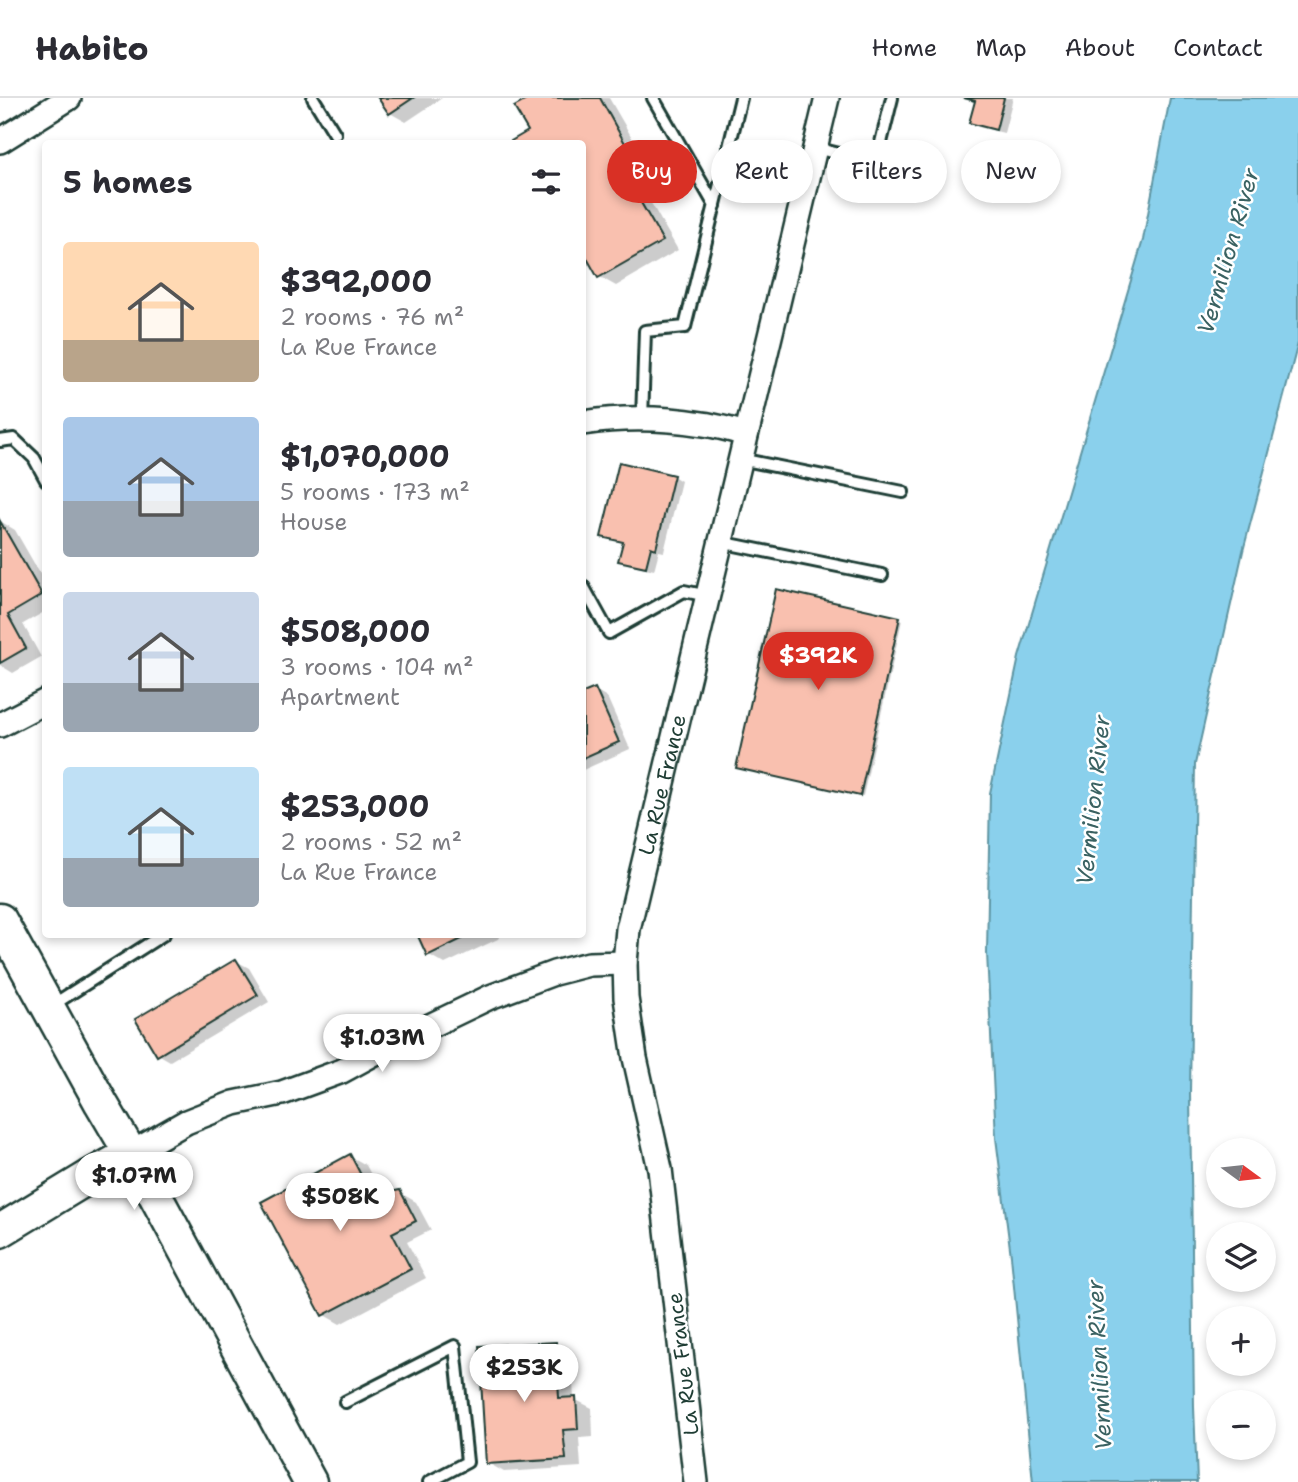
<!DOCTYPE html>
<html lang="en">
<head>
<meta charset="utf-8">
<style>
	body { margin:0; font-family:"Shantell Sans",sans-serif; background:#f2f2f3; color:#2b2b33; height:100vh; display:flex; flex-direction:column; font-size:26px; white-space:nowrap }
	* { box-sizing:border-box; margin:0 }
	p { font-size:23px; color:#7c7c81 }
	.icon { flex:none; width:38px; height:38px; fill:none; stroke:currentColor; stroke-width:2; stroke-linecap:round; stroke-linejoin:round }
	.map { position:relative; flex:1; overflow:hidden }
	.drawer { position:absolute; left:42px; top:42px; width:544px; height:798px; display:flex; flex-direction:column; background:#fff; border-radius:7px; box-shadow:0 4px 10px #0003 }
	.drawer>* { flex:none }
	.hud { position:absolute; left:607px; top:42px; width:584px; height:63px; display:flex; gap:14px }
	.needle { width:46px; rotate:105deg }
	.buttons { position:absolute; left:1206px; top:1040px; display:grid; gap:14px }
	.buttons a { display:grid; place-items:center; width:70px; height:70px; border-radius:50%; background:#fff; box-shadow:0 4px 10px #0003; font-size:35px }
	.price { position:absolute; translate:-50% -60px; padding:0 16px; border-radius:24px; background:#fff; color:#222; font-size:23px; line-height:46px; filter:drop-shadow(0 2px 4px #0008) }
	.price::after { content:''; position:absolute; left:50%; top:42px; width:21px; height:16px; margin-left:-10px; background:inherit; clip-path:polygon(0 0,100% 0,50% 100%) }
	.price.selected { background:#d93025; color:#fff }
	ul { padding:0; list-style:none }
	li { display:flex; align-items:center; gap:21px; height:175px; padding:0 21px }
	li span { display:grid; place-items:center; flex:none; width:196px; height:140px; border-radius:7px; color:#555 }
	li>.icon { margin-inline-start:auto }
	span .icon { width:84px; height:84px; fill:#fffc; stroke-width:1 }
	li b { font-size:30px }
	h2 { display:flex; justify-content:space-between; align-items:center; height:84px; padding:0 21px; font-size:30px }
	.chip { padding:0 24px; border-radius:32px; background:#fff; box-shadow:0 4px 10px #0003; font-size:24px; line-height:63px }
	.chip.selected { background:#d93025; color:#fff }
	header { display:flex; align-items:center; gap:42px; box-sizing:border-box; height:98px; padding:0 35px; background:#fff; border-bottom:2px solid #e1e1e2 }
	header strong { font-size:33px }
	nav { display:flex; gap:38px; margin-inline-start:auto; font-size:24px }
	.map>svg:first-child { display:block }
	.water { fill:#8ad0ec; stroke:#5f95a2; stroke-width:2 }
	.shadow { fill:#0003 }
	.building { fill:#f9c0af; stroke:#1f3d34; stroke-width:2 }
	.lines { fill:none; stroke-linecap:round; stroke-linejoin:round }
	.lane-casing { stroke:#1f3d34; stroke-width:16 }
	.street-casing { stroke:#1f3d34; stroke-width:28 }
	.secondary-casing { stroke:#1f3d34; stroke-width:37 }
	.lane { stroke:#fff; stroke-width:10 }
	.street { stroke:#fff; stroke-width:23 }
	.secondary { stroke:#fff; stroke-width:32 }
	.labels { text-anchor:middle; stroke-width:5; stroke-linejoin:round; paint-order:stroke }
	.street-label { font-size:21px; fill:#1f3d34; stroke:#fff }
	.water-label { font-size:23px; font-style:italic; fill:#3a6262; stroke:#fff }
</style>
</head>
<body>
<header>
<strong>Habito</strong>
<nav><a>Home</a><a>Map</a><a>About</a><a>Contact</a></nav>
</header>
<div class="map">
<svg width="1298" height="1384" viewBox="0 0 1298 1384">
	<rect width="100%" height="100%" fill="#fff"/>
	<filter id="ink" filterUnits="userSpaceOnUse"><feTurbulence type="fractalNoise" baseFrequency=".0143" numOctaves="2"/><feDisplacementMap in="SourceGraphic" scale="14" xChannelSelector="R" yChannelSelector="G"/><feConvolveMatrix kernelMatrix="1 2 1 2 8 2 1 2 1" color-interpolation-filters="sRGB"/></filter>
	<g filter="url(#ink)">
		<path class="water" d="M1170 0H1298V245L1243 453 1195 666 1190 995 1194 1309 1197 1384H1033L1011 1158 996 1040 987 855 990 695 1019 559 1143 142Z"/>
		<path class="shadow" d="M380 0H442L406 24 390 15Z
			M534 0H609L653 76 639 84 678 152 616 188 600 179 592 165 585 169 583 167V46L530 34Z
			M960 0H1013L1004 35 979 29 971 25 976 4Z
			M673 378 681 383 664 454 659 453 654 472 628 466 620 462 624 445 611 442 603 438Z
			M0 423 15 432 46 486V513L23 526 41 559 13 575 0 567Z
			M899 521 902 522 863 698 741 671Z
			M595 592 607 599 630 651 583 672V597Z
			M419 836H499L500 840 445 866 429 857Z
			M236 863 249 870 269 904 170 963 158 956Z
			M350 1058 366 1067 382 1098 399 1094 416 1104 431 1132 407 1144 426 1180 340 1226 324 1217Z
			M555 1245 571 1255 574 1301 592 1310 593 1339 579 1340 581 1369 504 1374 488 1365Z"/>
		<path class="building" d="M378 0H413L389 16Z
			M530 0H600L637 67 624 75 663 143 598 180 583 153V46H506L528 33 514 9Z
			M964 0H1004L996 32 969 25 975 3Z
			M619 364 674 377 656 451 651 449 646 469 618 463 623 444 601 439Z
			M0 423 42 497 8 517 26 550 0 565Z
			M776 491 900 519 860 698 736 670Z
			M595 590 619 644 583 660V595Z
			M417 836H472L427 858Z
			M236 861 258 897 157 958 135 921Z
			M350 1056 372 1098 400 1092 416 1123 392 1135 411 1171 322 1218 261 1104Z
			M556 1244 559 1300 576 1299 578 1331 563 1332 566 1361 486 1366 479 1248Z"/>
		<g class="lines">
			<defs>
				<path id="lane" d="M313 0 335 36
					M653 0 715 108
					M815 50 876 65 892 0
					M642 321 645 233 685 229 741 0
					M0 343 14 341 34 360 46 382
					M740 361 903 394
					M720 444 882 477
					M583 488 609 535 684 493 708 498
					M51 908 164 836
					M345 1304 455 1248 467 1364 429 1384"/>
				<g id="street">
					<path d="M0 43 69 0"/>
					<path d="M583 325C622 319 664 320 703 326 718 328 732 332 746 336"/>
					<path d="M0 627 46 603"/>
					<path d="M130 1056 186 1024 234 1005 282 995 342 973 388 948 490 899 554 875 589 866 625 865"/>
					<path id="s1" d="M696 1384 660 1071 635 960 626 900 625 865 628 831 827 0"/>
				</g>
				<path id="secondary" d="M0 822 101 1005 155 1097 310 1384
					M0 1133 89 1079 130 1056"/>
			</defs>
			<use href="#lane" class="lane-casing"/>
			<use href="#street" class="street-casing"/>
			<use href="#secondary" class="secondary-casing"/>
			<use href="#lane" class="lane"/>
			<use href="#street" class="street"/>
			<use href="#secondary" class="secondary"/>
		</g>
	</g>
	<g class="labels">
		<g class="street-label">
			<text dy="7" stroke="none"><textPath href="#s1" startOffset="707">La Rue France</textPath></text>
			<text transform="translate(683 1266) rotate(-97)" y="7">La Rue France</text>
		</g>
		<g class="water-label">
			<text transform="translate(1228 153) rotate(-74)" y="8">Vermilion River</text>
			<text transform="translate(1093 702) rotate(-84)" y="8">Vermilion River</text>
			<text transform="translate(1099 1267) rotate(-93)" y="8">Vermilion River</text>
		</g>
	</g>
</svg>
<div class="buttons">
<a><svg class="needle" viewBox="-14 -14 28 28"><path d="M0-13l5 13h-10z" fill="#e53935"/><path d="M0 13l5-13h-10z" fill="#7c7c81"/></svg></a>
<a><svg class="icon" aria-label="layers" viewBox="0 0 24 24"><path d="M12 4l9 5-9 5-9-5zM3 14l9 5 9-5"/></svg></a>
<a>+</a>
<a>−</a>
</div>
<b class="price selected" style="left:818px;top:594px">$392K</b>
<b class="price" style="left:382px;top:976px">$1.03M</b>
<b class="price" style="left:134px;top:1114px">$1.07M</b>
<b class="price" style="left:340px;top:1135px">$508K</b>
<b class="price" style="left:524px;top:1306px">$253K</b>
<div class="hud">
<a class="chip selected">Buy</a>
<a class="chip">Rent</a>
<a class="chip">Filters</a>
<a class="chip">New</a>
</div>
<section class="drawer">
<h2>5 homes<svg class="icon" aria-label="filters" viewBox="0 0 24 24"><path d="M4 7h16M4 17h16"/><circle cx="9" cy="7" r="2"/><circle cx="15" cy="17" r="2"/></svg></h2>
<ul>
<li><span style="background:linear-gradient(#ffd9b3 70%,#b9a48a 0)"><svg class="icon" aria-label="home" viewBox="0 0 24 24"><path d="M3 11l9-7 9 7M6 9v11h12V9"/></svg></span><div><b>$392,000</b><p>2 rooms · 76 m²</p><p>La Rue France</p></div></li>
<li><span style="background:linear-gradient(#a9c7e8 60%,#9aa5b1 0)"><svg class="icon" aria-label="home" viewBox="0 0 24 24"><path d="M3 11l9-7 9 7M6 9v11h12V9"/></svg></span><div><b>$1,070,000</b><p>5 rooms · 173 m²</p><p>House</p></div></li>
<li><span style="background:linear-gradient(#c9d6e8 65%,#9aa5b1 0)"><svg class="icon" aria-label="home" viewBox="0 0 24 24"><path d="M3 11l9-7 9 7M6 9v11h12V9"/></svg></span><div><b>$508,000</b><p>3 rooms · 104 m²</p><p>Apartment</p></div></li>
<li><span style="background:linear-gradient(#bfe0f5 65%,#9aa5b1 0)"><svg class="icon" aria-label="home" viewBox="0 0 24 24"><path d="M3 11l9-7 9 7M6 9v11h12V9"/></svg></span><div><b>$253,000</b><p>2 rooms · 52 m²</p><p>La Rue France</p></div></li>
</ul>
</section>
</div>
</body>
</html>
